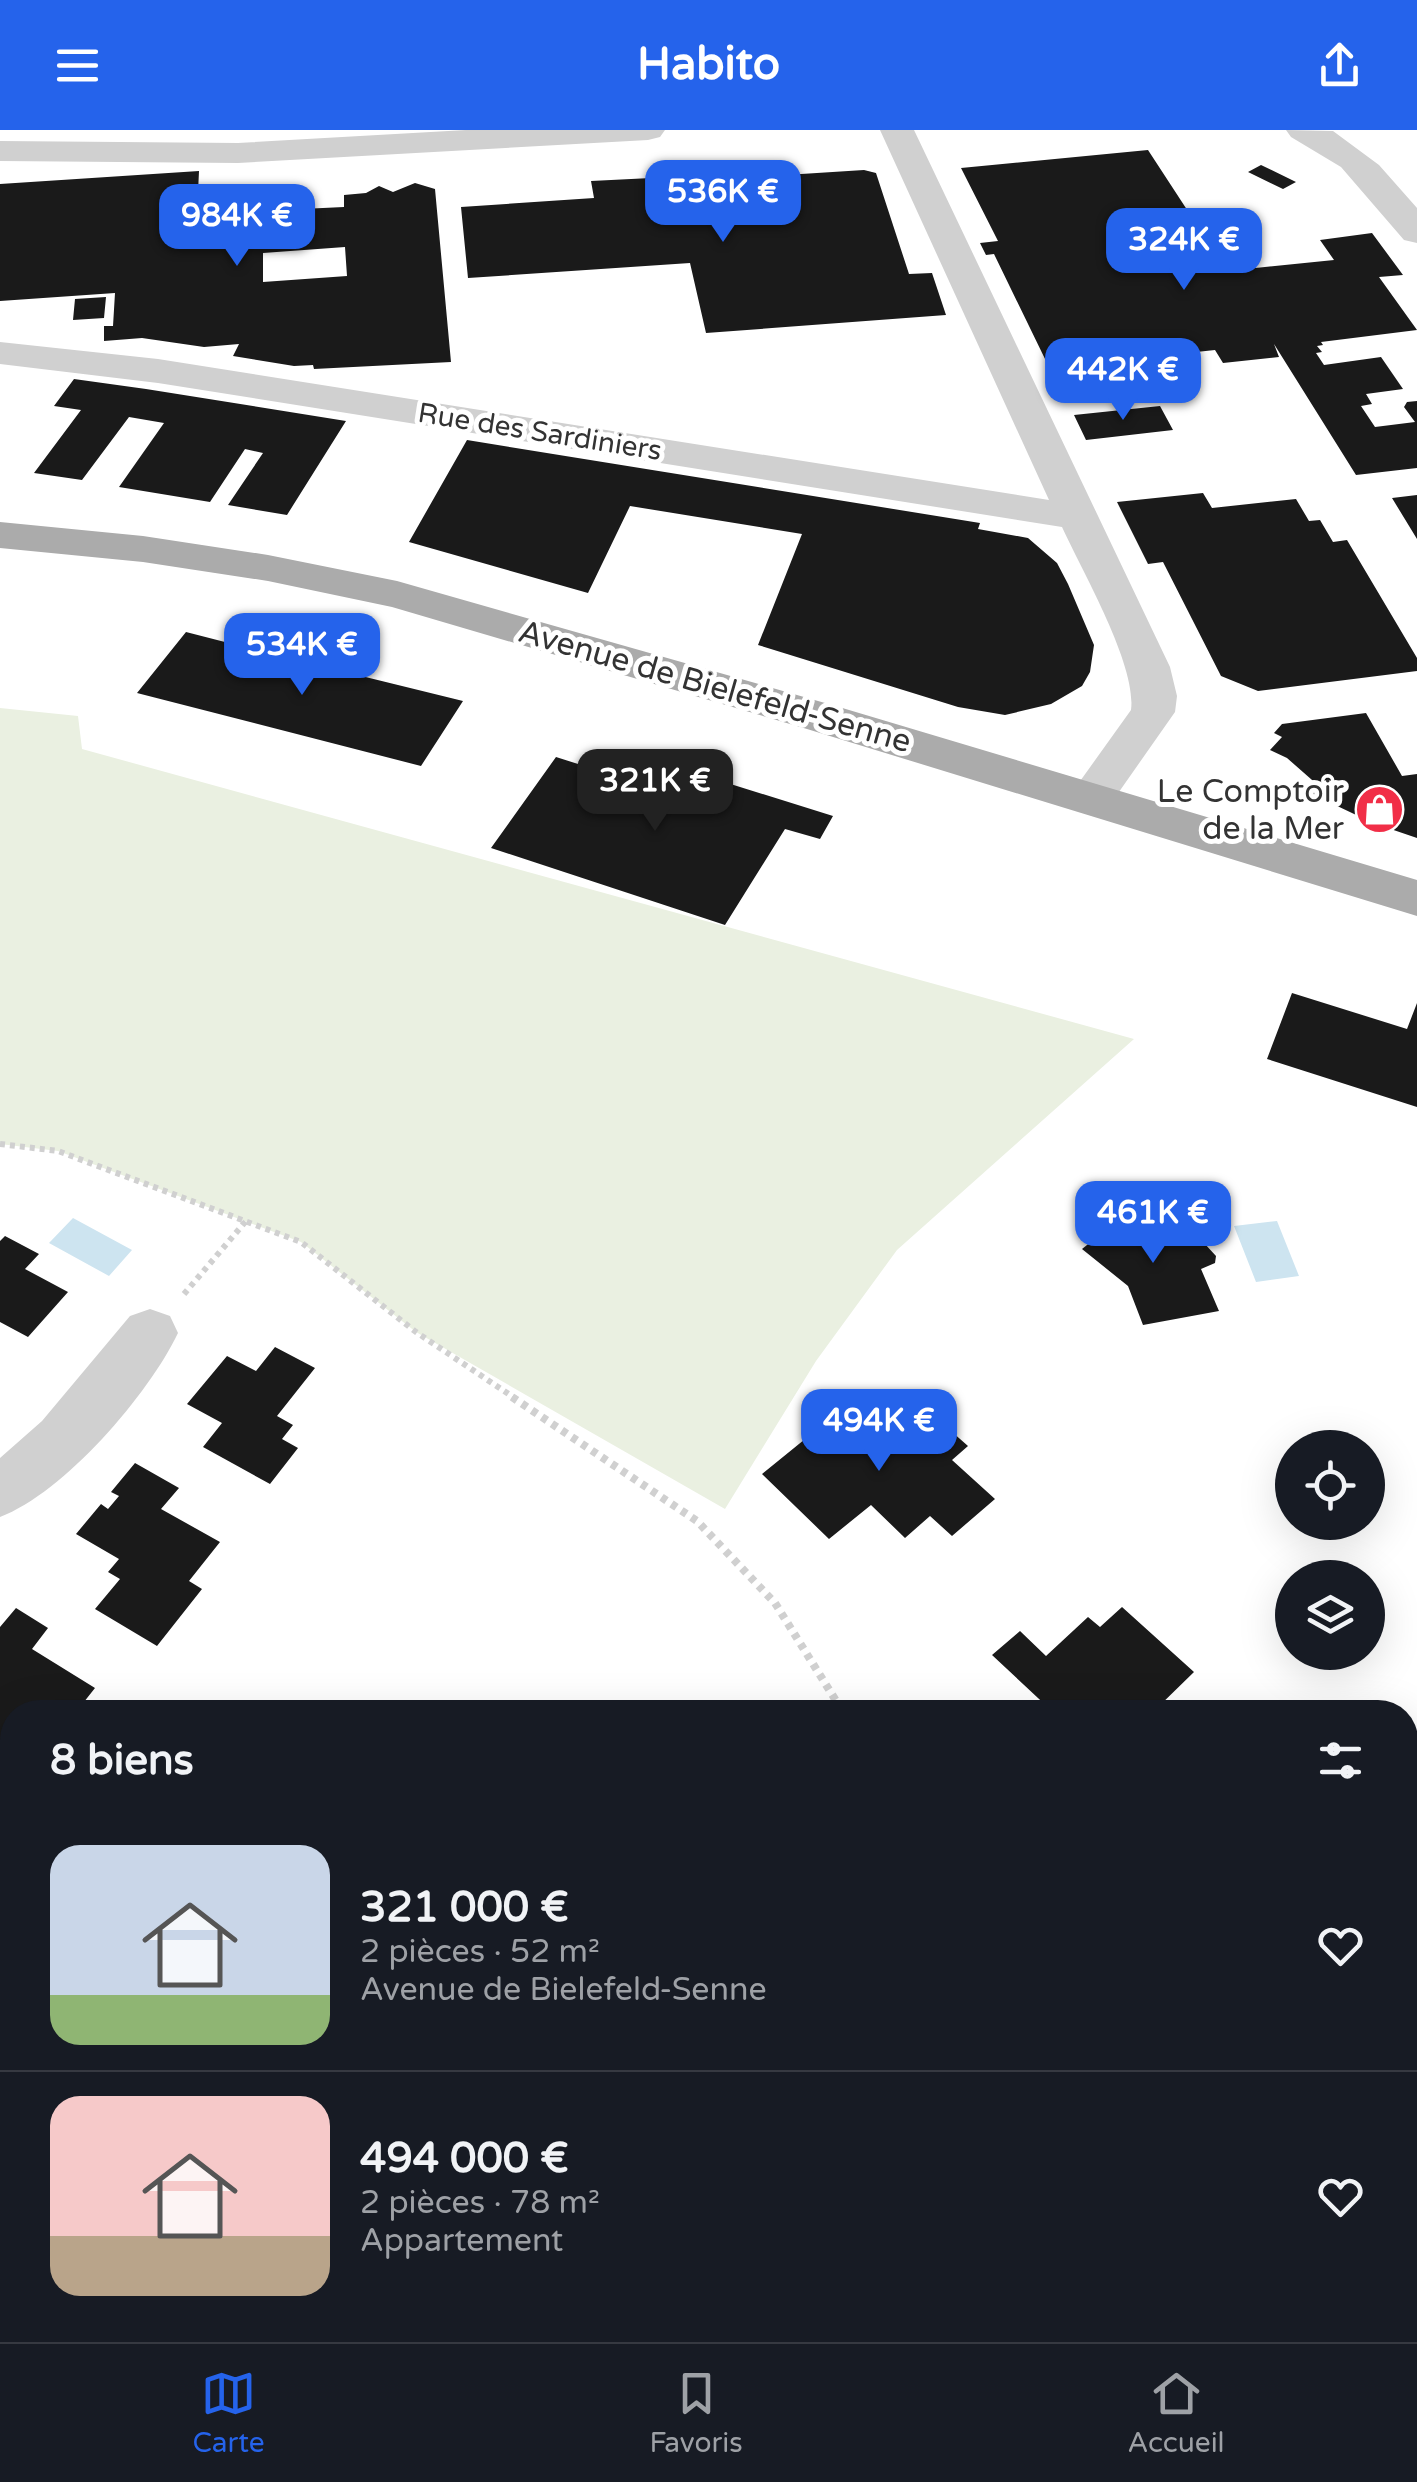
<!DOCTYPE html>
<html lang="fr">
<head>
<meta charset="utf-8">
<style>
	body { margin:0; font-family:"Varela Round",sans-serif; background:#20242c; color:#f1f3f6; height:100vh; display:flex; flex-direction:column; font-size:38px; white-space:nowrap }
	* { box-sizing:border-box; margin:0 }
	p { font-size:32px; color:#9ea1a6 }
	.icon { flex:none; width:55px; height:55px; fill:none; stroke:currentColor; stroke-width:2; stroke-linecap:round; stroke-linejoin:round }
	.map { position:relative; flex:1; overflow:hidden }
	.side { position:absolute; left:0px; top:1570px; width:1418px; height:642px; display:flex; flex-direction:column; background:#171b24; border-radius:40px 40px 0 0; box-shadow:0 10px 40px #0002 }
	.side>* { flex:none }
	.tools { position:absolute; left:1275px; top:1300px; display:grid; gap:20px }
	.tools a { display:grid; place-items:center; width:110px; height:110px; border-radius:50%; background:#171b24; box-shadow:0 10px 40px #0002; font-size:50px }
	.price { position:absolute; translate:-50% -85px; padding:0 22px; border-radius:20px; background:#2563eb; color:#fff; font-size:32px; line-height:65px; filter:drop-shadow(0 2px 5px #0008) }
	.price::after { content:''; position:absolute; left:50%; top:60px; width:30px; height:22px; margin-left:-15px; background:inherit; clip-path:polygon(0 0,100% 0,50% 100%) }
	.price.selected { background:#222; color:#fff }
	ul { padding:0; list-style:none }
	li { display:flex; align-items:center; gap:30px; height:250px; padding:0 50px }
	li+li { border-top:2px solid #363941 }
	li span { display:grid; place-items:center; flex:none; width:280px; height:200px; border-radius:30px; color:#555 }
	li>.icon { margin-inline-start:auto }
	span .icon { width:120px; height:120px; fill:#fffc; stroke-width:1 }
	li b { font-size:42px }
	h2 { display:flex; justify-content:space-between; align-items:center; height:120px; padding:0 50px; font-size:42px }
	header { display:flex; justify-content:space-between; align-items:center; height:130px; padding:0 50px; background:#2563eb; color:#fff; font-size:45px; font-weight:700 }
	.tab-bar { display:flex; justify-content:space-around; align-items:center; height:140px; border-top:2px solid #363941; background:#171b24; font-size:28px; color:#9ea1a6 }
	.tab-bar a { display:grid; justify-items:center; gap:5px }
	.tab-bar .selected { color:#2563eb }
	.map>svg:first-child { display:block }
	.green { fill:#eaf0e1 }
	.water { fill:#cde4f0 }
	.building { fill:#1a1a1a; fill-rule:evenodd }
	.lines { fill:none; stroke-linecap:round; stroke-linejoin:round }
	.path-far1 { stroke:#d0d0d0; stroke-width:6; stroke-dasharray:5 5; stroke-linecap:butt }
	.path { stroke:#d0d0d0; stroke-width:8; stroke-dasharray:6 6; stroke-linecap:butt }
	.minor { fill:#d0d0d0; fill-rule:evenodd }
	.major { fill:#ababab; fill-rule:evenodd }
	.labels { text-anchor:middle; stroke-width:10; stroke-linejoin:round; paint-order:stroke }
	.far-street-label { font-size:28px; fill:#333; stroke:#fff }
	.street-label { font-size:32px; fill:#333; stroke:#fff }
	.poi-label { font-size:32px; fill:#333; stroke:#fff; text-anchor:end }
</style>
</head>
<body>
<header><svg class="icon" aria-label="menu" viewBox="0 0 24 24"><path d="M4 6h16M4 12h16M4 18h16"/></svg>Habito<svg class="icon" aria-label="share" viewBox="0 0 24 24"><path d="M12 15V3M7 8l5-5 5 5M5 13v7h14v-7"/></svg></header>
<div class="map">
<svg width="1417" height="2212" viewBox="0 0 1417 2212">
	<rect width="100%" height="100%" fill="#fff"/>
	<path class="green" d="M0 578 78 586 82 619 1134 909 897 1120 816 1231 725 1379 416 1202 301 1112 58 1021 0 1014Z"/>
	<path class="water" d="M73 1088 132 1120 109 1146 49 1113Z
		M1277 1091 1299 1146 1256 1152 1234 1096Z"/>
	<path class="building" d="M1148 20 1227 141 1334 130 1320 110 1372 103 1403 145 1379 147 1417 200 1321 212 1323 215 1317 216 1322 222 1316 223 1324 235 1381 227 1403 259 1366 264 1372 274 1361 276 1375 297 1415 292 1404 277 1407 272 1417 271V338L1356 345 1274 214 1279 227 1223 233 1215 220 1140 228 1155 256 1063 266 994 124 986 125 980 113 998 111 961 38Z
		M1261 35 1296 52 1283 59 1248 42Z
		M864 40 876 43 909 144 932 143 946 185 706 203 690 133 468 148 461 77 594 68 591 51 671 47 672 52Z
		M199 41 197 84 344 77V65L366 63 379 56 393 62 415 53 435 59 451 232 314 239 313 235 294 236 233 226 239 214 204 217 142 208 104 211V196H113L115 163 0 171V54ZM345 117 347 146 263 152V123Z
		M106 167 104 188 73 190 75 169Z
		M74 249 146 259 346 291 287 385 228 375 263 323 245 319 210 372 119 357 164 293 129 287 82 350 34 343 81 280 54 276Z
		M1160 276 1173 300 1086 310 1074 285Z
		M467 310 980 393 978 399 1028 408 1057 433 1068 454 1094 515 1090 542 1082 556 1051 574 1005 585 958 577 758 515 802 404 630 376 588 463 409 412Z
		M1203 363 1212 378 1296 369 1309 391 1320 390 1333 412 1347 410 1417 528V541L1258 561 1221 546 1163 432 1148 434 1117 372Z
		M1417 365V409L1392 368Z
		M186 502 276 525 463 571 421 636 137 563Z
		M1366 583 1402 646 1417 644V708L1373 693 1312 664 1305 659 1320 657 1287 628 1270 620 1282 607 1274 603 1282 594Z
		M556 627 641 654 657 631 833 686 820 709 785 699 725 795 491 718Z
		M1292 863 1407 899 1417 873V977L1267 929Z
		M1114 1071 1131 1085 1137 1080 1183 1116 1197 1110 1204 1113 1216 1126 1215 1133 1201 1139 1219 1181 1143 1195 1128 1156 1082 1119 1102 1103 1088 1092Z
		M5 1106 39 1124 25 1139 68 1162 28 1207 0 1192V1111Z
		M275 1217 315 1238 277 1286 293 1295 282 1309 298 1318 270 1354 203 1317 222 1293 187 1274 227 1226 256 1241Z
		M847 1275 868 1296 893 1276 919 1300 935 1287 968 1316 952 1330 995 1369 952 1406 930 1386 905 1408 871 1375 829 1409 762 1344Z
		M135 1333 179 1358 161 1379 220 1412 189 1451 202 1459 157 1516 95 1479 120 1449 108 1442 119 1429 76 1404 101 1374 108 1379 119 1366 111 1362Z
		M1122 1477 1194 1542 1153 1582H1053L992 1525 1020 1501 1046 1526 1088 1487 1100 1497Z
		M16 1478 48 1498 32 1519 95 1558 76 1582H12V1665L0 1657V1497Z
		M12 2192V2200H128L130 2212H0V2196Z
		M1351 2201 1388 2211V2212H1338Z"/>
	<g class="lines">
		<path class="path-far1" d="M0 1014 58 1021 301 1112 416 1202 516 1269
			M184 1164 246 1091"/>
		<path class="path" d="M512 1267 697 1391 775 1473 843 1582
			M1405 2092 1417 2089
			M739 2200 744 2212
			M754 2212 775 2200"/>
		<path class="minor" d="M466 0H665L660 7 648 10 238 33 0 31V11L238 13Z
			M880 0H914L1170 537 1177 566 1175 582 1107 679 1091 684 1075 679 1068 668 1131 580C1137 535 1082 441 1062 397L158 253 0 234V212L158 229 1049 370Z
			M1286 0 1333 1 1379 35 1417 78V113L1404 110 1341 37 1291 7Z
			M150 1179 170 1186 178 1203C149 1264 64 1363 0 1387V1328L42 1291 130 1186Z
			M12 1971V2045L0 2050V1976Z"/>
		<path class="major" d="M0 392 143 406 268 425 397 451 839 577 1417 750V786L807 599 392 477 268 451 143 432 0 418Z"/>
	</g>
	<defs>
		<symbol id="shop-disc" viewBox="-11 -11 22 22"><circle r="9.5" fill="#f12e47" stroke="#fff"/><path d="M-5-2.5h2.3a2.7 3.5 0 0 1 5.4 0H5L5.5 6h-11ZM-1.5-2.5h3a1.5 2.3 0 0 0-3 0Z" fill="#fff"/></symbol>
	</defs>
	<g fill-rule="evenodd">
		<use href="#shop-disc" x="1352" y="652" width="55" height="55"/>
	</g>
	<g class="labels">
		<g class="far-street-label">
			<text transform="translate(540 301) rotate(9)" y="10">Rue des Sardiniers</text>
		</g>
		<g class="street-label">
			<text transform="translate(715 556) rotate(16)" y="11">Avenue de Bielefeld-Senne</text>
		</g>
		<g class="poi-label">
			<text x="1344" y="672">Le Comptoir<tspan x="1344" dy="37">de la Mer</tspan></text>
		</g>
	</g>
</svg>
<div class="tools">
<a><svg class="icon" aria-label="locate" viewBox="0 0 24 24"><circle cx="12" cy="12" r="6"/><path d="M12 2v4M12 18v4M2 12h4M18 12h4"/></svg></a>
<a><svg class="icon" aria-label="layers" viewBox="0 0 24 24"><path d="M12 4l9 5-9 5-9-5zM3 14l9 5 9-5"/></svg></a>
</div>
<b class="price" style="left:723px;top:115px">536K €</b>
<b class="price" style="left:237px;top:139px">984K €</b>
<b class="price" style="left:1184px;top:163px">324K €</b>
<b class="price" style="left:1123px;top:293px">442K €</b>
<b class="price" style="left:302px;top:568px">534K €</b>
<b class="price selected" style="left:655px;top:704px">321K €</b>
<b class="price" style="left:1153px;top:1136px">461K €</b>
<b class="price" style="left:879px;top:1344px">494K €</b>
<section class="side">
<h2>8 biens<svg class="icon" aria-label="filters" viewBox="0 0 24 24"><path d="M4 7h16M4 17h16"/><circle cx="9" cy="7" r="2"/><circle cx="15" cy="17" r="2"/></svg></h2>
<ul>
<li><span style="background:linear-gradient(#c9d6e8 75%,#8fb573 0)"><svg class="icon" aria-label="home" viewBox="0 0 24 24"><path d="M3 11l9-7 9 7M6 9v11h12V9"/></svg></span><div><b>321 000 €</b><p>2 pièces · 52 m²</p><p>Avenue de Bielefeld-Senne</p></div><svg class="icon" aria-label="heart" viewBox="0 0 24 24"><path d="M12 20l-8-8c-3-5 5-10 8-4 3-6 11-1 8 4z"/></svg></li>
<li><span style="background:linear-gradient(#f6c9c9 70%,#b9a48a 0)"><svg class="icon" aria-label="home" viewBox="0 0 24 24"><path d="M3 11l9-7 9 7M6 9v11h12V9"/></svg></span><div><b>494 000 €</b><p>2 pièces · 78 m²</p><p>Appartement</p></div><svg class="icon" aria-label="heart" viewBox="0 0 24 24"><path d="M12 20l-8-8c-3-5 5-10 8-4 3-6 11-1 8 4z"/></svg></li>
</ul>
</section>
</div>
<nav class="tab-bar">
<a class="selected"><svg class="icon" aria-label="map" viewBox="0 0 24 24"><path d="M3 6l6-2 6 2 6-2v14l-6 2-6-2-6 2zM9 4v14M15 6v14"/></svg>Carte</a>
<a><svg class="icon" aria-label="saved" viewBox="0 0 24 24"><path d="M7 4h10v16l-5-4-5 4z"/></svg>Favoris</a>
<a><svg class="icon" aria-label="home" viewBox="0 0 24 24"><path d="M3 11l9-7 9 7M6 9v11h12V9"/></svg>Accueil</a>
</nav>
</body>
</html>
